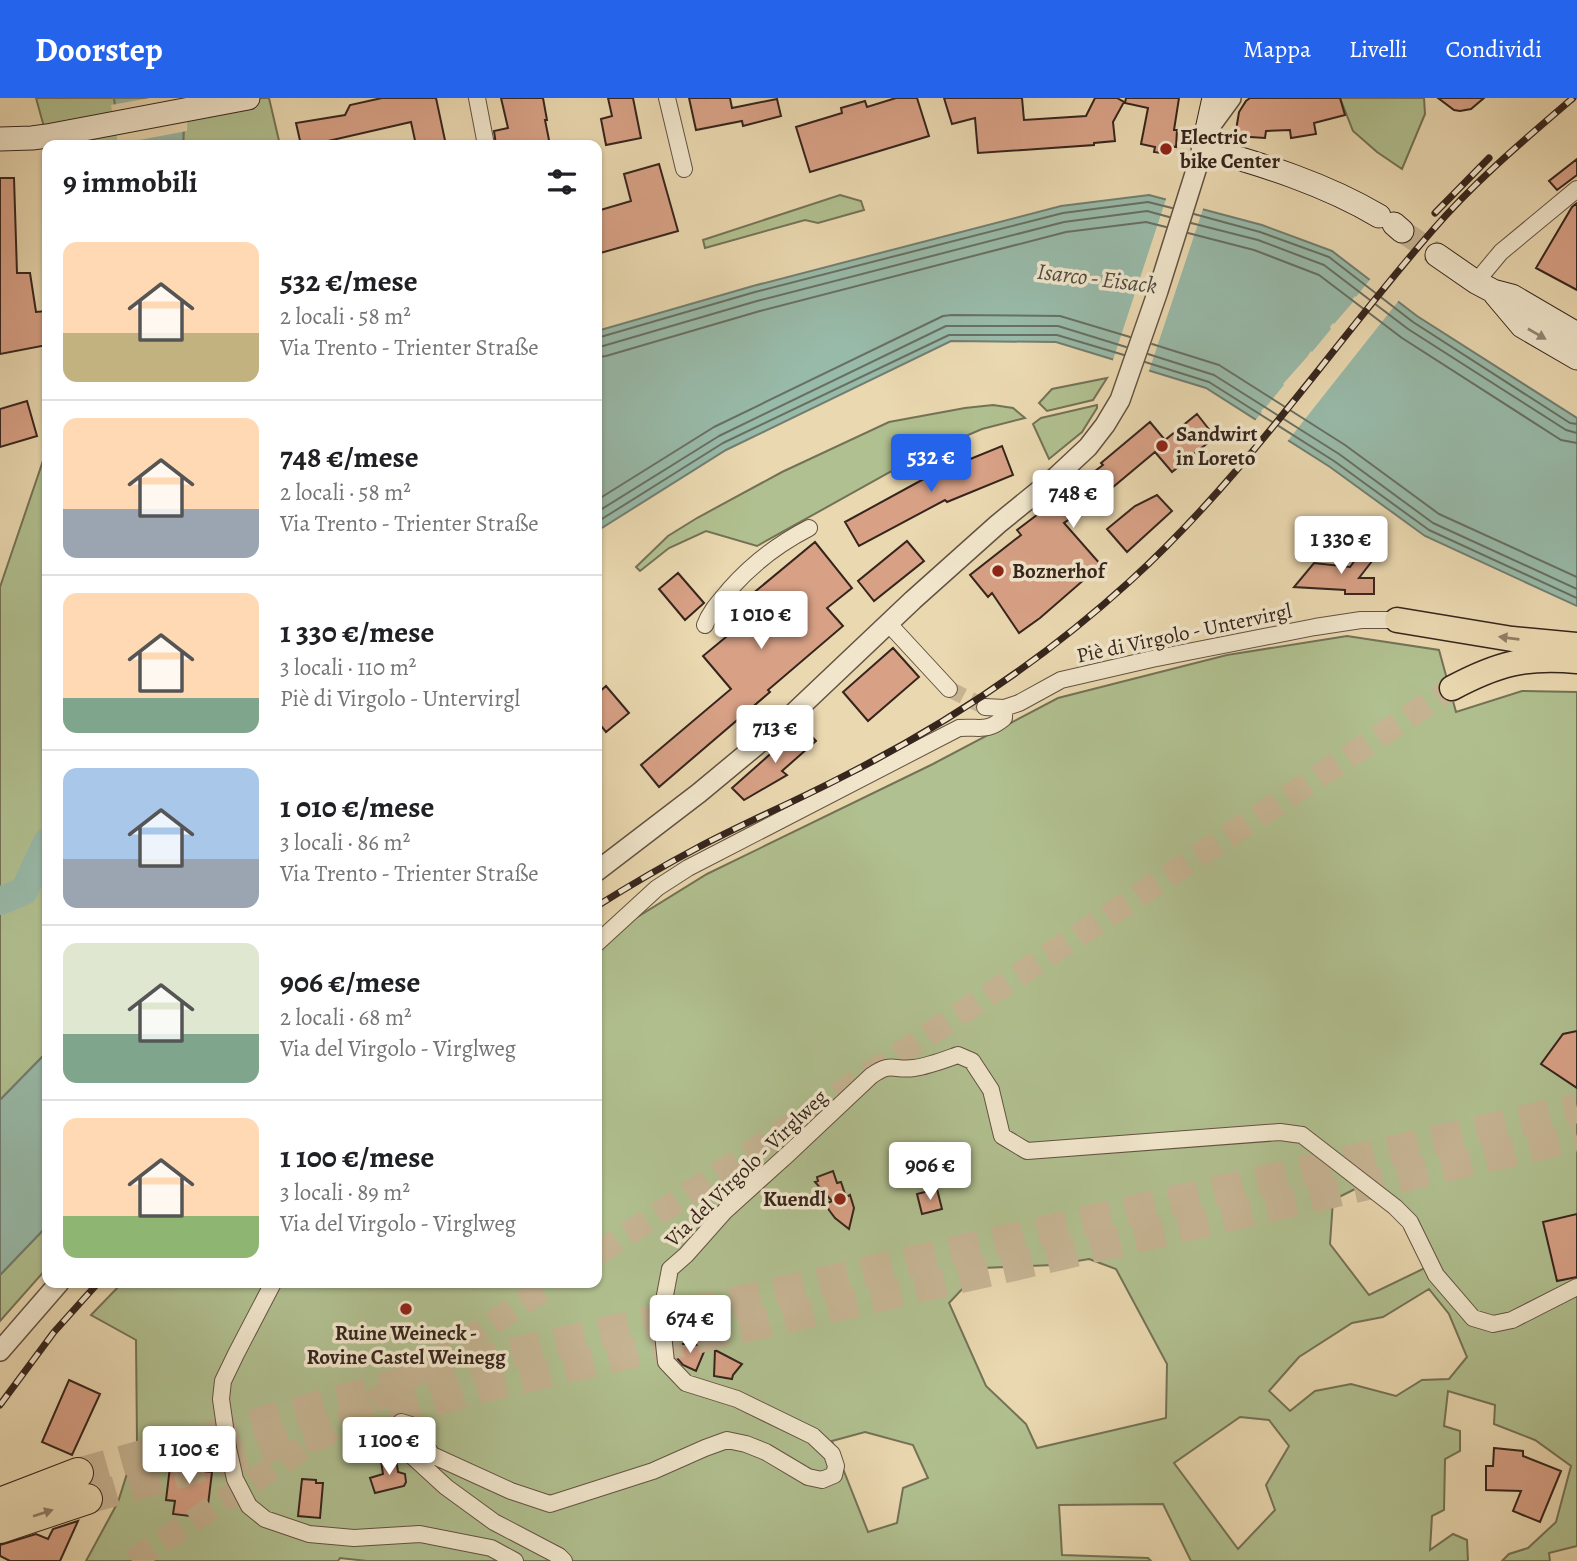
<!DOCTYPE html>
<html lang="it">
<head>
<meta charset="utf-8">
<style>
	body { margin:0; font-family:Alegreya,serif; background:#f2f2f2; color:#202124; height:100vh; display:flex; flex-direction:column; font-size:26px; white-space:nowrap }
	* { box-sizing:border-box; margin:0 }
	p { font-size:23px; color:#757577 }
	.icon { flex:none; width:38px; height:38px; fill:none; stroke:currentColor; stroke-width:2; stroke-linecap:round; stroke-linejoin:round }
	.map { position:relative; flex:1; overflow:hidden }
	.panel { position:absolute; left:42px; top:42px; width:560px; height:1148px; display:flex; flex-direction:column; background:#fff; border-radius:14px; box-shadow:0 2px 5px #0004 }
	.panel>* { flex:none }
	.price { position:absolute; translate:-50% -60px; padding:0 16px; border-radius:7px; background:#fff; color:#222; font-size:23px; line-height:46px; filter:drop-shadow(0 2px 4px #0008) }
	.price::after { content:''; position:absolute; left:50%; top:42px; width:21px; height:16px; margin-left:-10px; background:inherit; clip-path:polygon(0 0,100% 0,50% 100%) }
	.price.current { background:#2563eb; color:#fff }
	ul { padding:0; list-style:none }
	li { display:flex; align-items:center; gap:21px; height:175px; padding:0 21px }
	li+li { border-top:2px solid #e0e0e0 }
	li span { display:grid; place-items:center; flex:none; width:196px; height:140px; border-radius:14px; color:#555 }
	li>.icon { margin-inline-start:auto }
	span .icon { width:84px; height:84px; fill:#fffc; stroke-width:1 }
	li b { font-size:30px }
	h2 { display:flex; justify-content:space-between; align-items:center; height:84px; padding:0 21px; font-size:30px }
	header { display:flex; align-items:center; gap:42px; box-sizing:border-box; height:98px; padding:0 35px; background:#2563eb; color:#fff }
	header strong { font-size:33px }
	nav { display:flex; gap:38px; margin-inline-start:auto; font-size:24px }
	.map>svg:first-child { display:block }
	.green { fill:#b1c090; stroke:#747256; stroke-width:2; fill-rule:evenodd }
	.water { fill:#98baa9; stroke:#717e71; stroke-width:2 }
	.pier { fill:#ead8b0 }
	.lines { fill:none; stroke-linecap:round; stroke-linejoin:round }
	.shore { stroke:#677063; stroke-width:2 }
	.river { stroke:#98baa9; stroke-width:28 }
	.building { fill:#d8a186; stroke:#36251d; stroke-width:2 }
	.minor-tunnel { stroke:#c6b493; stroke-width:16; stroke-dasharray:16 8; stroke-linecap:butt }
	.secondary-tunnel { stroke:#c6b493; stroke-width:23; stroke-dasharray:23 11; stroke-linecap:butt }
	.primary-tunnel { stroke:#c6b493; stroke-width:24; stroke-dasharray:24 12; stroke-linecap:butt }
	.motorway-tunnel { stroke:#c6b493; stroke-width:30; stroke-dasharray:30 15; stroke-linecap:butt }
	.minor-casing { stroke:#635242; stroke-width:18 }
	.tertiary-casing { stroke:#635242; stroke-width:22 }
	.secondary-casing { stroke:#36251d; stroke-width:25 }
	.primary-casing { stroke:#36251d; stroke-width:27 }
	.motorway-casing { stroke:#36251d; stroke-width:32 }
	.minor { stroke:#f1e6cc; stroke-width:16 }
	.tertiary { stroke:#f1e6cc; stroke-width:19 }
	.secondary { stroke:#f1e6cc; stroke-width:23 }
	.primary { stroke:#ead8b0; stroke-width:24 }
	.motorway { stroke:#ead8b0; stroke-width:30 }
	.rail-casing { stroke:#36251d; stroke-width:7 }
	.rail { stroke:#f1e6cc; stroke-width:4.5; stroke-dasharray:13; stroke-linecap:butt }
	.oneway { fill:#948674 }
	.oneway2 { fill:#907e66 }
	.poi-dot { fill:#8f2418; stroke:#f1e6cc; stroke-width:2.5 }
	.labels { text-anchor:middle; stroke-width:7; stroke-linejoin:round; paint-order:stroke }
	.poi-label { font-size:21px; font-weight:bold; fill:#36251d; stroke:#f1e6cc; text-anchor:start }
	.street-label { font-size:21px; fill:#36251d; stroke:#f1e6cc }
	.water-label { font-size:23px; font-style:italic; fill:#4e4a40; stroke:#f1e6cc }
</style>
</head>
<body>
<header>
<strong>Doorstep</strong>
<nav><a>Mappa</a><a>Livelli</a><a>Condividi</a></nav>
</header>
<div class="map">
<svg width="1577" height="1463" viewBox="0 0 1577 1463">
	<rect width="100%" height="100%" fill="#ead8b0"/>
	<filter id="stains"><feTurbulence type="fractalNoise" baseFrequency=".00286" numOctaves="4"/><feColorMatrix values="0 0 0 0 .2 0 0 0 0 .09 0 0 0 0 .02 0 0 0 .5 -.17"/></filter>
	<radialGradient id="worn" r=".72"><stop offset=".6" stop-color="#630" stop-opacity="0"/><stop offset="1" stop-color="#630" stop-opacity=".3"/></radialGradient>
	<path class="green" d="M36 0H114L121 47H49Z
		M185 0H269L280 47H183Z
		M1340 0H1424L1425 16 1402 71 1377 54 1353 33Z
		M840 97 861 103 864 112 818 125 805 122 705 150 703 142Z
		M1107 280 1093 302 1047 313 1039 305 1052 291Z
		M993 307 1013 310 1025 320 982 331 917 359 757 448 706 433 669 450 640 473 636 469 668 438 697 420 782 374 889 324 965 310Z
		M1097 307V310L1082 334 1049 361 1033 326 1041 320Z
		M47 351V954L0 1002V489Z
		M1347 538 1439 552 1456 614 1522 593 1577 594V1448L1549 1455 1550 1463H1502L1509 1456 1528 1450 1556 1424 1571 1368 1535 1342 1494 1326 1495 1307 1448 1293 1444 1328 1460 1333V1353L1445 1361 1444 1412 1432 1418 1430 1452 1453 1436 1467 1442 1468 1463H1191L1163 1406 1059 1407 1062 1457 1148 1460 1151 1463H367L340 1460 338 1463H86L118 1404 137 1344 136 1242 91 1217 122 1185H597V844L707 776 933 666 1058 600 1227 557ZM1359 1089 1405 1126 1427 1169 1369 1197 1330 1146 1333 1102ZM1089 1161 1116 1171 1167 1266 1166 1320 1037 1350 1026 1326 986 1288 949 1205 982 1170 1054 1167ZM1429 1191 1449 1216 1467 1259 1449 1281 1422 1282 1396 1298 1351 1286 1315 1293 1290 1313 1269 1293 1299 1259 1352 1225 1383 1219ZM1240 1319 1269 1322 1289 1348 1266 1387 1275 1412 1238 1451 1174 1365ZM865 1334 913 1347 928 1380 903 1390 897 1425 868 1434 832 1343Z
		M47 1128V1170L0 1223V1177Z"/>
	<path class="water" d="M114 0H185L183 47H121Z
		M1149 97 1262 127 1332 153 1417 218 1577 320V508L1425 438 1330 369 1206 290 1056 244 951 243 726 352 597 433V233L753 188 1061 108Z
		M47 954V1128L0 1177V1002Z"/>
	<path class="pier" d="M150 0H188L187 33 118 46 111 7Z
		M1167 98 1204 108 1148 276 1112 265Z
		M1372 179 1400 201 1286 345 1254 324 1262 314 1261 313 1265 309H1266L1284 287 1283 286 1307 259 1311 253 1312 254 1331 231 1330 229 1333 225 1334 226 1353 204 1352 202 1355 198 1356 199Z"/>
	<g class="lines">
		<path class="shore" d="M1194 116 1260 134 1329 159 1413 224 1570 325 1577 326
			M1191 125 1258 142 1324 167 1408 231 1566 332 1577 335
			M1188 135 1254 152 1319 177 1402 240 1561 342 1577 345
			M597 240 755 194 1063 115 1148 104 1172 110
			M1152 246 1219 267 1345 347 1439 416 1577 479
			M597 248H603L757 203 1064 124 1147 113 1169 119
			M1148 256 1214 277 1339 356 1433 425 1577 491
			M597 259 606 258 760 213 1066 134 1146 124 1166 129
			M1145 264 1209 284 1334 363 1429 432 1577 500
			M597 402 714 329 943 218 952 217 1060 218 1130 239
			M597 414 719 338 946 228H1058L1126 249
			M597 424 723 345 949 237H1057L1124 257"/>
		<path class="river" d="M0 803 24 793 47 744"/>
	</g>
	<path class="building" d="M382 0H436L446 47H416L411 24 328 43 329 47H301L296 25 345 17 350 7Z
		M501 0H543L547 22H545L550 47H496L494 33 508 30Z
		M608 0H633L641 40 606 47 601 21 612 18Z
		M689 0H730L732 10 777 1 781 18 743 28 742 23 696 32Z
		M896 0H917L929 38 810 74 796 29 842 15 841 10 865 3 867 9Z
		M944 0H1022L1024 22 1086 18 1095 0H1117L1124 4 1113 24 1115 43 1094 45V47L978 55 975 20 952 26Z
		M1126 0H1179L1174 32H1177L1176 49 1170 48 1168 56 1154 54 1155 49 1141 46 1148 10 1125 5Z
		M1250 0H1340L1345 17 1314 25 1316 36 1291 40 1290 32 1266 33 1265 40 1235 38 1239 14 1246 3Z
		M1438 0H1484L1471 11 1460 13 1454 12Z
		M1577 61V77L1557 92 1549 83Z
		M659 66 678 133 597 156V113L631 103 624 76Z
		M0 80H14L17 175H30L36 214 47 213V247L0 256Z
		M1577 105V192L1536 170 1572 109Z
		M27 303 37 338 0 349V311Z
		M1197 316 1215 339 1172 374 1155 354 1100 400 1064 425 1101 467 1040 520 1019 535 992 495 988 499 970 477 1021 437 1017 432 1103 367 1101 365 1150 324 1165 342Z
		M1002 348 1013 377 947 404 945 402 859 448 845 424 931 377Z
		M1157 397 1172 413 1127 454 1107 431 1135 408Z
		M907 443 924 463 874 503 858 483Z
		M815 444 852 490 827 510 843 528 768 592 770 594 659 689 641 667 731 591 703 558 738 529 728 516Z
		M1365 449 1376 458 1359 480H1374V496H1345V492L1294 489 1314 465 1350 469Z
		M678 475 704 505 685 522 659 491Z
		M893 550 919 579 868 623 843 594Z
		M606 588 629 615 606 634 597 623V596Z
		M802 628 816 643 782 673 787 677 744 702 732 690Z
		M1577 933V990L1541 966 1563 936Z
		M833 1073 837 1085 841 1084 846 1099 850 1097 854 1110 849 1131 835 1120 829 1112 826 1106 832 1103 815 1084 818 1083 817 1079Z
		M937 1091 942 1111 922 1116 917 1096Z
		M1577 1116V1179L1557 1183 1543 1124Z
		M675 1246H693L706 1249 696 1273 683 1267 676 1259Z
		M715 1252 742 1266 733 1277 732 1281 714 1278Z
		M69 1282 100 1296 72 1357 42 1344Z
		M1494 1350 1523 1353V1358L1561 1373 1540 1424 1513 1413 1521 1393 1486 1392V1368H1493Z
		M181 1358 205 1361 203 1373 212 1374 208 1407 199 1406 198 1419 173 1416 175 1403 166 1402 170 1369 179 1370Z
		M396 1360 398 1374 405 1376 406 1384 404 1388 375 1395 370 1380 383 1376 381 1363Z
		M302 1381 316 1382V1385H323L320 1420 298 1418Z
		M78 1423 60 1463H10L0 1458V1447L36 1436 48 1441 53 1431Z"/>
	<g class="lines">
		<path class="minor-tunnel" d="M949 591 985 609"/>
		<path class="secondary-tunnel" d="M1402 133 1437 157"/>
		<path class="primary-tunnel" d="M597 1156 1452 590
			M132 1463 553 1185"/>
		<path class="motorway-tunnel" d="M78 1375 482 1262 1577 1010
			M87 1401 490 1288 1577 1039"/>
		<defs>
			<path id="minor" d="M477 0 486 47
				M667 0 684 71
				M1476 184 1501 154 1577 91
				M888 525 949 591
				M705 527C710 513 721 502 730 491 753 465 778 446 809 430
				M985 609 1004 610 1019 605 1061 582 1152 561 1315 529 1361 522H1397
				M597 845 657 790 688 770 959 630C979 628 986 635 1004 620V610
				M273 1185 236 1256 223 1283 221 1301 228 1350 235 1381 249 1408 265 1421 309 1436 354 1440 420 1436 491 1450 515 1463
				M564 1463 559 1458 494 1424 446 1389 410 1356 394 1332 401 1324 411 1327 432 1357 511 1393 550 1406 653 1373 705 1350 727 1342 746 1346 766 1354 808 1379 822 1382 834 1377 836 1368 832 1356 813 1338 737 1301 686 1285 666 1264 661 1218 670 1171 686 1157 725 1113 787 1057 871 978C892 963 893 973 914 970 929 968 944 962 958 957L972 963 991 992 1002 1038 1027 1053 1280 1034 1302 1037 1395 1109 1410 1124 1436 1177 1473 1220 1493 1226 1512 1222 1577 1189"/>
			<path id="tertiary" d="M1209 30 1231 0
				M597 773 699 695 781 627 913 502 998 426 1057 378 1088 349 1105 327 1120 302 1158 193 1203 50
				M0 1253 59 1185"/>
			<path id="secondary" d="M1214 0 1203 50C1264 67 1325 86 1379 118
				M0 41 32 40 47 38 248 0
				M1394 126 1402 133
				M1437 157 1476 184 1493 193 1512 198 1577 236
				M1495 196 1522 228 1577 260"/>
			<path id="primary" d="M1397 522 1512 541 1577 547
				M1452 590C1497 566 1526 558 1577 563"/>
			<path id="motorway" d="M0 1405 78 1375
				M0 1430 87 1401"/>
		</defs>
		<use href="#minor" class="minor-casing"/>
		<use href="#tertiary" class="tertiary-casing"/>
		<use href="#secondary" class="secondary-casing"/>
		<use href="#primary" class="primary-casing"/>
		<use href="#motorway" class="motorway-casing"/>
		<use href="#minor" class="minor"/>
		<use href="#tertiary" class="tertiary"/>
		<use href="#secondary" class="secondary"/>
		<use href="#primary" class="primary"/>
		<use href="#motorway" class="motorway"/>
		<defs>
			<path id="rail" d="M1435 115 1489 60
				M597 808C629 788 663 768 697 750 744 725 794 704 842 679 946 627 1043 562 1129 484 1244 380 1331 249 1432 133 1474 84 1524 42 1573 0
				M0 1307 54 1234 98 1185"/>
		</defs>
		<use href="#rail" class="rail-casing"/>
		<use href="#rail" class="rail"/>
	</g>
	<defs><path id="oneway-solid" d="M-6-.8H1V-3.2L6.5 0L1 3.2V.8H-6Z" transform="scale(1.75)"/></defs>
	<use class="oneway" href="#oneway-solid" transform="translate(1537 236) rotate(30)"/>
	<g class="oneway2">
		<use href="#oneway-solid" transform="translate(1509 540) rotate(-173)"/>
		<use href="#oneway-solid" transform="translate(43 1415) rotate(-18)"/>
	</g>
	<g class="poi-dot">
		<circle cx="1166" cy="51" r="7"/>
		<circle cx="1162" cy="348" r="7"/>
		<circle cx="998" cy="473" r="7"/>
		<circle cx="840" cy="1101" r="7"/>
		<circle cx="406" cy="1211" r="7"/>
	</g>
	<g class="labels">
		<g class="poi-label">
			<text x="1180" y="46">Electric<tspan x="1180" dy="24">bike Center</tspan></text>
			<text x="1176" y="343">Sandwirt<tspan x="1176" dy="24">in Loreto</tspan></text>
			<text x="1012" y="480">Boznerhof</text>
			<text x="826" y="1108" text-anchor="end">Kuendl</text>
			<text x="406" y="1242" text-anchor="middle">Ruine Weineck -<tspan x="406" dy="24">Rovine Castel Weinegg</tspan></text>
		</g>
		<g class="street-label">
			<text transform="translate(1184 535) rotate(-12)" y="7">Piè di Virgolo - Untervirgl</text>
			<text transform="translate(746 1070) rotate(-44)" y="7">Via del Virgolo - Virglweg</text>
		</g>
		<g class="water-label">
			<text transform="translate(1097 180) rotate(7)" y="8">Isarco - Eisack</text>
		</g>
	</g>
	<rect width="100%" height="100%" filter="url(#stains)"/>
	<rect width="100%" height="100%" fill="url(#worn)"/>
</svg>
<b class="price current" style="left:931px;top:396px">532 €</b>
<b class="price" style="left:1073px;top:432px">748 €</b>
<b class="price" style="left:1341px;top:478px">1 330 €</b>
<b class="price" style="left:761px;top:553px">1 010 €</b>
<b class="price" style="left:775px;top:667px">713 €</b>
<b class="price" style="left:930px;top:1104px">906 €</b>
<b class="price" style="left:690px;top:1257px">674 €</b>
<b class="price" style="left:389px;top:1379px">1 100 €</b>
<b class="price" style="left:189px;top:1388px">1 100 €</b>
<section class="panel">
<h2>9 immobili<svg class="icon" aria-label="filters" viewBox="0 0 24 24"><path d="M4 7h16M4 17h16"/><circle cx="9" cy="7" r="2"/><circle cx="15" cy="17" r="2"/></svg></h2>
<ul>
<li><span style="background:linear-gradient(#ffd9b3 65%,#c2b280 0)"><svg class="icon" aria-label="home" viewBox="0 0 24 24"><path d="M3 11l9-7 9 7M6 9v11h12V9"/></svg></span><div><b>532 €/mese</b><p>2 locali · 58 m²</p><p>Via Trento - Trienter Straße</p></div></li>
<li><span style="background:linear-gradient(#ffd9b3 65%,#9aa5b1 0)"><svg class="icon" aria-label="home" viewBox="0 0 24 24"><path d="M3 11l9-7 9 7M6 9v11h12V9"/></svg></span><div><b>748 €/mese</b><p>2 locali · 58 m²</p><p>Via Trento - Trienter Straße</p></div></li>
<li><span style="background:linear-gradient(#ffd9b3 75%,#7fa58c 0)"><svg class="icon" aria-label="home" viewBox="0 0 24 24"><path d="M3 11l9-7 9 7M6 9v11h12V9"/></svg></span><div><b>1 330 €/mese</b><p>3 locali · 110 m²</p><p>Piè di Virgolo - Untervirgl</p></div></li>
<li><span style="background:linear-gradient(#a9c7e8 65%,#9aa5b1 0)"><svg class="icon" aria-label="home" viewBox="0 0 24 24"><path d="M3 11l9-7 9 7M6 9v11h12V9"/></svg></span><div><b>1 010 €/mese</b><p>3 locali · 86 m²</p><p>Via Trento - Trienter Straße</p></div></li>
<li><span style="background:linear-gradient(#dfe7d0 65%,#7fa58c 0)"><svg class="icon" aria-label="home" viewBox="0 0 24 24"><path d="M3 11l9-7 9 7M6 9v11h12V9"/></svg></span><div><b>906 €/mese</b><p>2 locali · 68 m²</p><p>Via del Virgolo - Virglweg</p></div></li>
<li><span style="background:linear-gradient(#ffd9b3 70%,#8fb573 0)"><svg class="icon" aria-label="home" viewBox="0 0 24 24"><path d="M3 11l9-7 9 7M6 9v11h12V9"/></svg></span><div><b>1 100 €/mese</b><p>3 locali · 89 m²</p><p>Via del Virgolo - Virglweg</p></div></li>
</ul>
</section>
</div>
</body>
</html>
